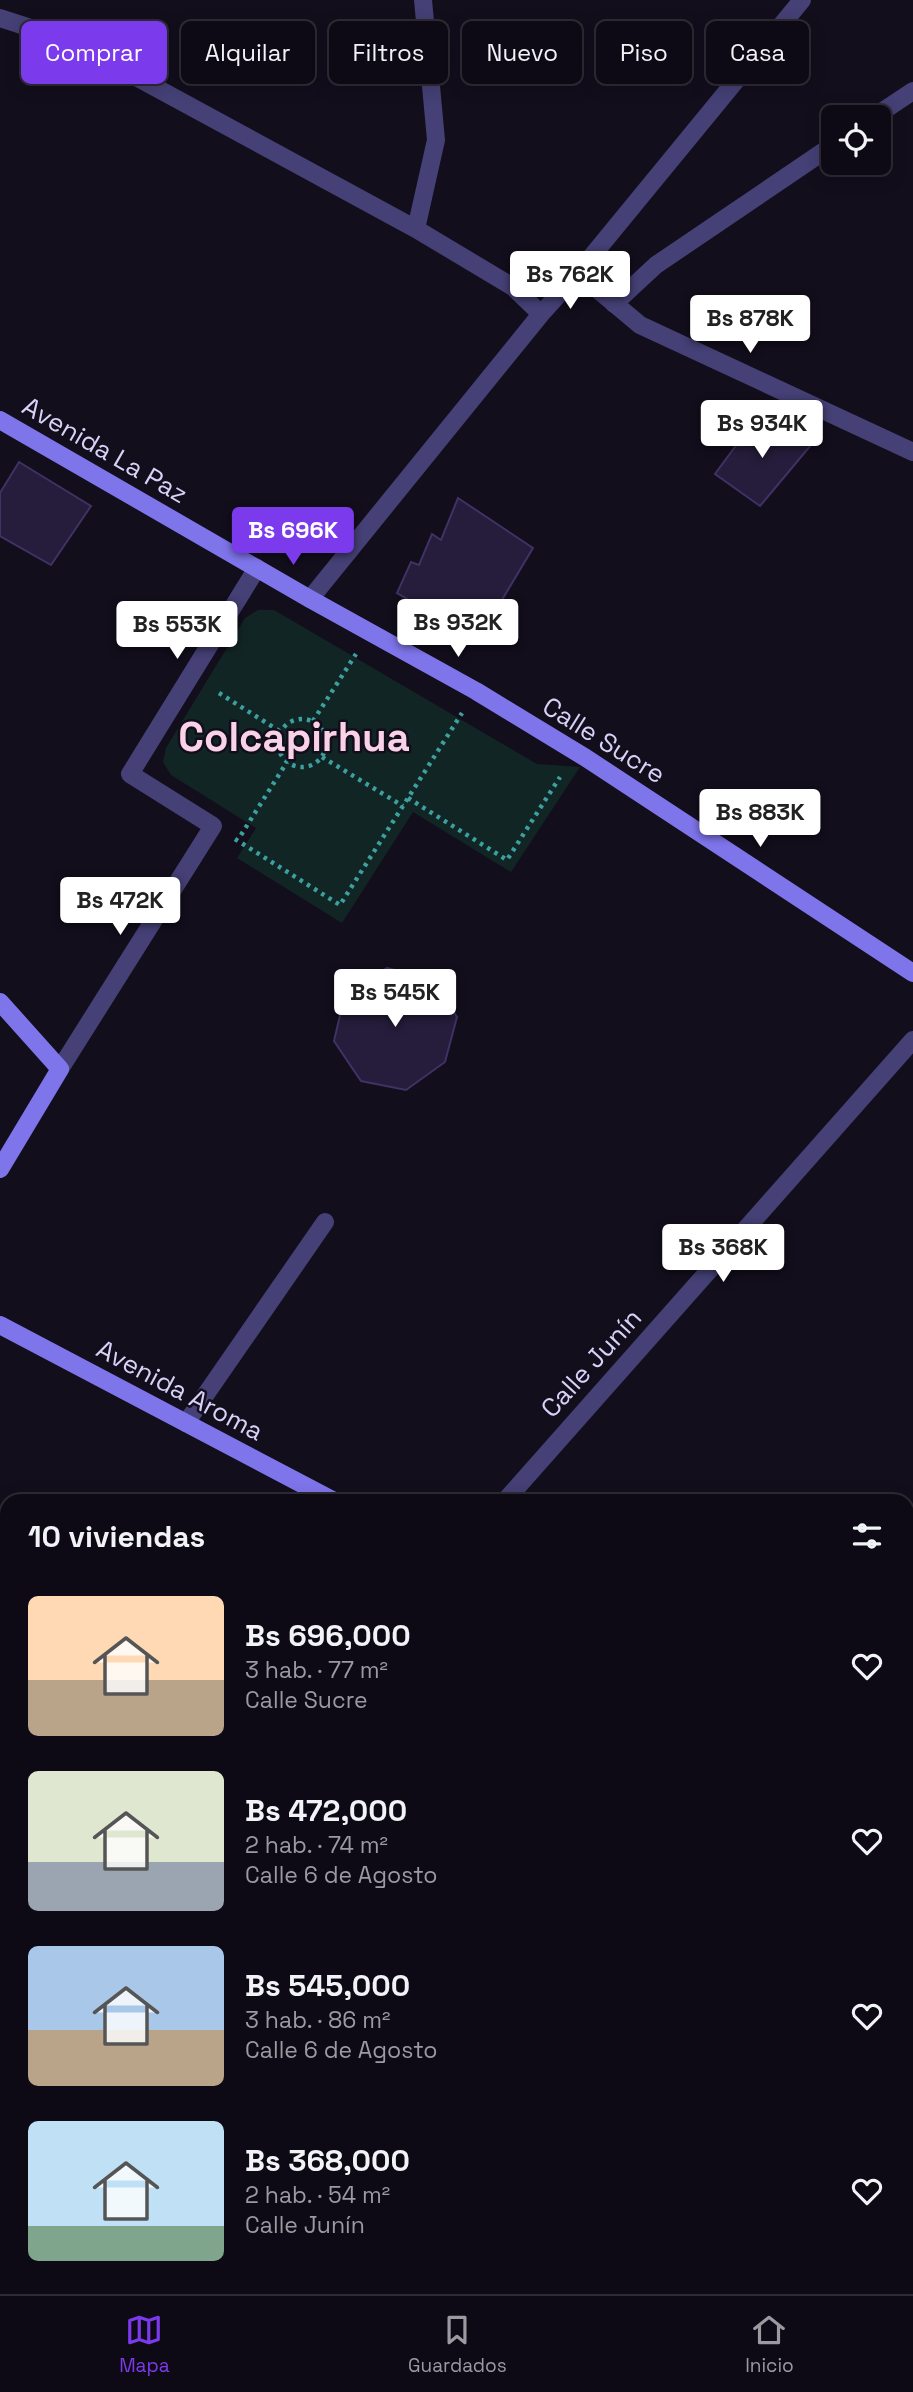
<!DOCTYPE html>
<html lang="es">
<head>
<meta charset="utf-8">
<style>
	body { margin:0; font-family:"Space Grotesk",sans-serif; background:#1c1822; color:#f1f3f6; height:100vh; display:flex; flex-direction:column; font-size:26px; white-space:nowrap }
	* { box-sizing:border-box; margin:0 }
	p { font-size:23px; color:#9b9aa0 }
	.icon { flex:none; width:38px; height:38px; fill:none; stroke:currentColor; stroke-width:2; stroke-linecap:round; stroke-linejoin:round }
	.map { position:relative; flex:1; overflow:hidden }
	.sheet { position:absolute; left:0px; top:1494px; width:914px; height:800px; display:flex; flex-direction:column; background:#0e0a15; border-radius:21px 21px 0 0; box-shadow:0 4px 18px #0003,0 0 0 2px #2e2b34 }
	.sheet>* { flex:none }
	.top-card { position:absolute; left:21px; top:21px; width:872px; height:63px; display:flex; gap:14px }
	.tools { position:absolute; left:821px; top:105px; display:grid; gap:14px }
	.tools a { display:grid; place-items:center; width:70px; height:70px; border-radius:10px; background:#0e0a15; box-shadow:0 4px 18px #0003,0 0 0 2px #2e2b34; font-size:35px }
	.price { position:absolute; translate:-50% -60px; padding:0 16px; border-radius:7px; background:#fff; color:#222; font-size:23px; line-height:46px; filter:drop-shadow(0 2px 4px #0008) }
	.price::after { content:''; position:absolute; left:50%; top:42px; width:21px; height:16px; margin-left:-10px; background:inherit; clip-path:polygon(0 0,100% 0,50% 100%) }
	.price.active { background:#7c3aed; color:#fff }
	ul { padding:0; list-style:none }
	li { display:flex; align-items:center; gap:21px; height:175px; padding:0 28px }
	li span { display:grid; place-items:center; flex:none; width:196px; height:140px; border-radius:10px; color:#555 }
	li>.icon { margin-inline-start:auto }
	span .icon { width:84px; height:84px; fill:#fffc; stroke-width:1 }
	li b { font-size:30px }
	h2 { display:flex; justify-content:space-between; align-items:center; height:84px; padding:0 28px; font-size:30px }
	.pill { padding:0 24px; border-radius:10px; background:#0e0a15; box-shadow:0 4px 18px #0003,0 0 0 2px #2e2b34; font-size:24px; line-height:63px }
	.pill.active { background:#7c3aed; color:#fff }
	.menu { display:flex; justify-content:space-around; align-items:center; height:98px; border-top:2px solid #2e2b34; background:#0e0a15; font-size:19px; color:#9b9aa0 }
	.menu a { display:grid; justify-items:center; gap:4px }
	.menu .active { color:#7c3aed }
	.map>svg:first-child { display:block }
	.green { fill:#122525 }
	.building { fill:#251d3b; stroke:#3f3264; stroke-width:2 }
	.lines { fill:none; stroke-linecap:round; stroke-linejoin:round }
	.path { stroke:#3da0a0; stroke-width:4.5; stroke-dasharray:3.5 5; stroke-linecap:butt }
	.lane { stroke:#454075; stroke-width:18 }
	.street { stroke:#454075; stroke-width:18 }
	.secondary { stroke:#7f75eb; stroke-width:18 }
	.labels { text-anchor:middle; stroke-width:5; stroke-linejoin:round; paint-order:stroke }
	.street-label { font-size:26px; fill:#d8d1f8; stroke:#120e1c }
	.town-label { font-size:40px; font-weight:bold; fill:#f9d2e8; stroke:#120e1c }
</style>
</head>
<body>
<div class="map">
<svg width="913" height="2294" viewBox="0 0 913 2294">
	<rect width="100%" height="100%" fill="#120e1c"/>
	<path class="green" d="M258 610H274L537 764 580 767 511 872 413 812 342 923 237 858 256 828 171 775 163 762 166 748 245 618Z"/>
	<path class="building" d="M757 417 811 445 760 506 715 474Z
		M19 462 91 506 51 565 0 536V493Z
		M458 498 533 548 478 640 397 593 411 562 419 565 432 534 441 540Z
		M387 968 431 979 457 1017 445 1062 406 1090 361 1081 334 1041 345 994Z"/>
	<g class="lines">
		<path class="path" d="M219 693 281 732
			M278 743a24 24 0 1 1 48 0a24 24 0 1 1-48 0Z
			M313 721 356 654
			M322 757 403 806
			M408 798 507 860 560 777
			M241 835 287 762
			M235 839 340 905 462 713"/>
		<path class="lane" d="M874 117 913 91
			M614 304 656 265 833 145
			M186 1423 325 1222"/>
		<path class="street" d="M0 18 68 40 416 229 513 287 541 314
			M416 229 436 140 423 0
			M578 273 640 325 913 452
			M310 599 541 314 578 273 802 0
			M60 1069 213 826 130 774 257 568
			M504 1502 913 1040
			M0 1850 7 1853
			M906 2280 913 2283
			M0 2286 7 2280"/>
		<path class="secondary" d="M0 420 310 599 476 691 586 758 913 973
			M0 1002 60 1069 0 1169
			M0 1325 336 1502
			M906 1814 913 1817"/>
	</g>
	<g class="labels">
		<g class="street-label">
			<text transform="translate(105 450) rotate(30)" y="9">Avenida La Paz</text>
			<text transform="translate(604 740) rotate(32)" y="9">Calle Sucre</text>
			<text transform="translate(591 1363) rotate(-48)" y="9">Calle Junín</text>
			<text transform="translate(180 1390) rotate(28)" y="9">Avenida Aroma</text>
		</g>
		<g class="town-label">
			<text x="294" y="751">Colcapirhua</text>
		</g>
	</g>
</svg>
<div class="tools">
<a><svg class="icon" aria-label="locate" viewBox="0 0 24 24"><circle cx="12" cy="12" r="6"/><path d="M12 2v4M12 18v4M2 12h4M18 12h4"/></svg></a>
</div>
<b class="price" style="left:570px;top:311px">Bs 762K</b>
<b class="price" style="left:750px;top:355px">Bs 878K</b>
<b class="price" style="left:762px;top:460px">Bs 934K</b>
<b class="price active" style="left:293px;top:567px">Bs 696K</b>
<b class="price" style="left:458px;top:659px">Bs 932K</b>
<b class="price" style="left:177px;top:661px">Bs 553K</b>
<b class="price" style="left:760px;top:849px">Bs 883K</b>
<b class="price" style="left:120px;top:937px">Bs 472K</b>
<b class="price" style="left:395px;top:1029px">Bs 545K</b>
<b class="price" style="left:723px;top:1284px">Bs 368K</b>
<div class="top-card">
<a class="pill active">Comprar</a>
<a class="pill">Alquilar</a>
<a class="pill">Filtros</a>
<a class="pill">Nuevo</a>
<a class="pill">Piso</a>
<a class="pill">Casa</a>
</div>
<section class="sheet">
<h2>10 viviendas<svg class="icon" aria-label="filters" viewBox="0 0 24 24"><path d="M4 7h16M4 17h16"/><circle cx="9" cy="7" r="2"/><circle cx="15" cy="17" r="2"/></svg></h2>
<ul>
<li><span style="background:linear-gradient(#ffd9b3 60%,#b9a48a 0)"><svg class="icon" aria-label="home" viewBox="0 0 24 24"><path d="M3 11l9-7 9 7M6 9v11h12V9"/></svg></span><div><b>Bs 696,000</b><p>3 hab. · 77 m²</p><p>Calle Sucre</p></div><svg class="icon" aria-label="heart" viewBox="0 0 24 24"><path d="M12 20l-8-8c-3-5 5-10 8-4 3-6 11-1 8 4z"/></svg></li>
<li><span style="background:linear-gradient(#dfe7d0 65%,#9aa5b1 0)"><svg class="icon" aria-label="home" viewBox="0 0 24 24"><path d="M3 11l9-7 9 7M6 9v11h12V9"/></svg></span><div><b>Bs 472,000</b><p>2 hab. · 74 m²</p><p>Calle 6 de Agosto</p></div><svg class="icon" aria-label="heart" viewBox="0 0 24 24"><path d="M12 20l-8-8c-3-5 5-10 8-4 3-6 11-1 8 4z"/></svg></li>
<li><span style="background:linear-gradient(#a9c7e8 60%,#b9a48a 0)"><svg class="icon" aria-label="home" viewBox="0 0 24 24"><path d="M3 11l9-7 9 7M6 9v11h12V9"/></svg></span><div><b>Bs 545,000</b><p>3 hab. · 86 m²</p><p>Calle 6 de Agosto</p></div><svg class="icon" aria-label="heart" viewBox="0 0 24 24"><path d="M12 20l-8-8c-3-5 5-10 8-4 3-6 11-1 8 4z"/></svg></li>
<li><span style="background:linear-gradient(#bfe0f5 75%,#7fa58c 0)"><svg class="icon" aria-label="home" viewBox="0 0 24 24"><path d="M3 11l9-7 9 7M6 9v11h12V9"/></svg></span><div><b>Bs 368,000</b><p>2 hab. · 54 m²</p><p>Calle Junín</p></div><svg class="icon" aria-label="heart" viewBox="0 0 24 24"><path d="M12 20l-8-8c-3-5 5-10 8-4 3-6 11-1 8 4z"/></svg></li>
</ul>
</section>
</div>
<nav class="menu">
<a class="active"><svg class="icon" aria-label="map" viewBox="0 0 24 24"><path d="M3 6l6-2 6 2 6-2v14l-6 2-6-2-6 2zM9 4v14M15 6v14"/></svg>Mapa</a>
<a><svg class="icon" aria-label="saved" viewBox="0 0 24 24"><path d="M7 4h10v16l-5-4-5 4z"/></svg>Guardados</a>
<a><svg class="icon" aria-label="home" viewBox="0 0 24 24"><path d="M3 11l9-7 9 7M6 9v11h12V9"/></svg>Inicio</a>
</nav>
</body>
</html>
